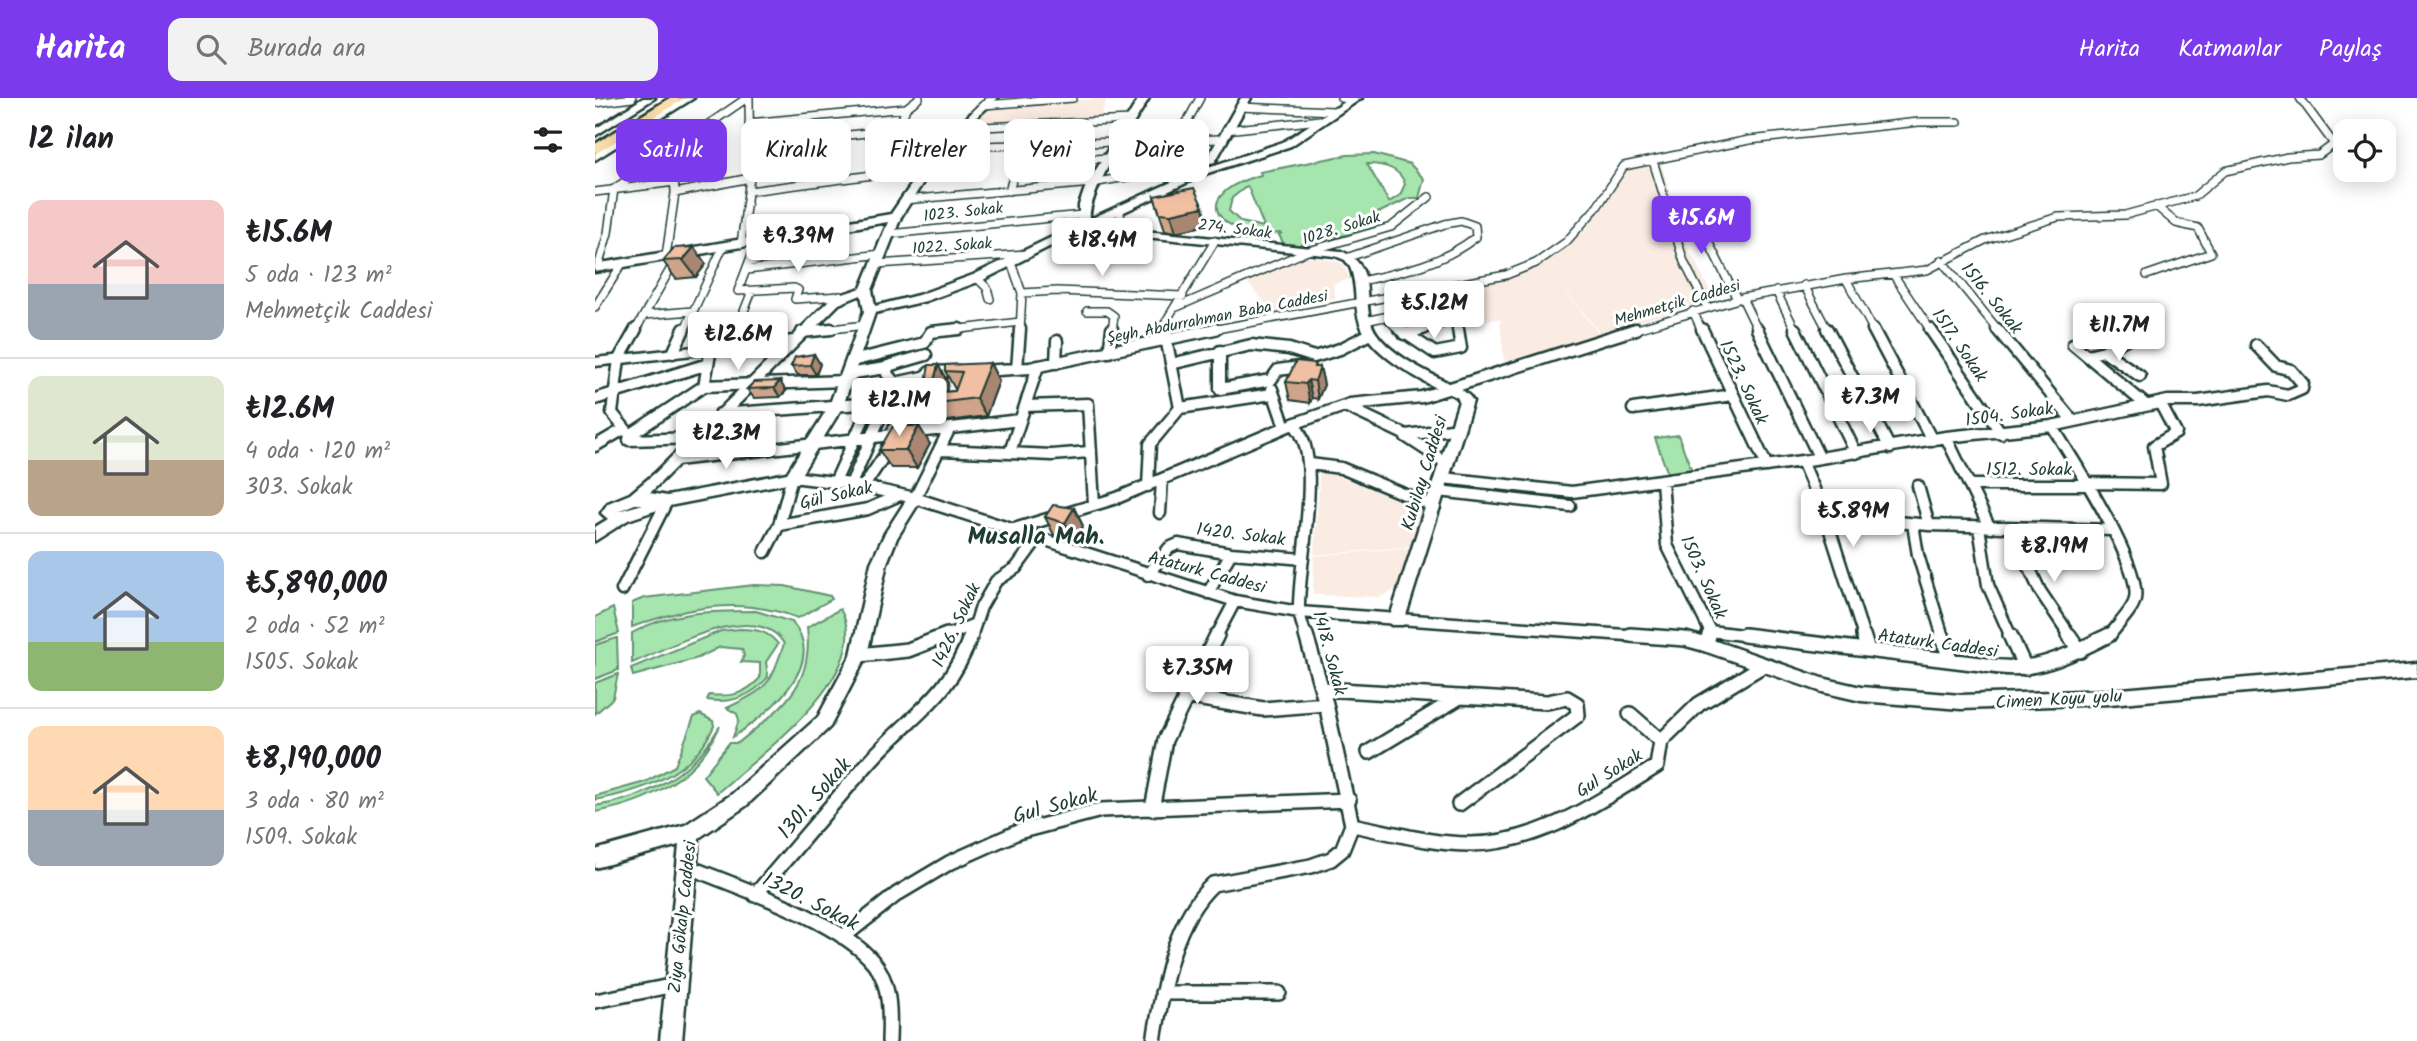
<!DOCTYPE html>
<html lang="tr">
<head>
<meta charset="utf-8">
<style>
	body { margin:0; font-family:Kalam,sans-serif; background:#f2f2f2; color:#202124; height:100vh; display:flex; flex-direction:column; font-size:26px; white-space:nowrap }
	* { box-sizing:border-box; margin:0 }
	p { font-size:23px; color:#757577 }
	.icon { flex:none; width:38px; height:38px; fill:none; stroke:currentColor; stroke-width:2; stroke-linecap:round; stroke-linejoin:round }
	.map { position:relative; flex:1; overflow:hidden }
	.details { display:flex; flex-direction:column; background:#fff; width:595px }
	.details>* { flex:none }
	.banner { position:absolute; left:21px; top:21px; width:665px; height:63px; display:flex; gap:14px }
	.controls { position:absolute; left:1738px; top:21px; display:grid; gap:14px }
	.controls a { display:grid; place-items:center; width:63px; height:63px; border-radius:14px; background:#fff; box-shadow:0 4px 18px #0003; font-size:35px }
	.price { position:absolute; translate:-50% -60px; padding:0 16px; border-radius:7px; background:#fff; color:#222; font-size:23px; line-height:46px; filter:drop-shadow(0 2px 4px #0008) }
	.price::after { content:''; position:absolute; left:50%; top:42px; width:21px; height:16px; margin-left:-10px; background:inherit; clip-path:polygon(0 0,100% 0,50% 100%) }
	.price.active { background:#7c3aed; color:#fff }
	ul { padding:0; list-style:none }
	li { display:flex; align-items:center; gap:21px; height:175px; padding:0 28px }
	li+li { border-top:2px solid #e0e0e0 }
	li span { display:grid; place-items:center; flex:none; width:196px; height:140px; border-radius:14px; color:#555 }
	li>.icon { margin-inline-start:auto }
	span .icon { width:84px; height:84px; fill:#fffc; stroke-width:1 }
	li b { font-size:30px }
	h2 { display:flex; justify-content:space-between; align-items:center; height:84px; padding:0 28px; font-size:30px }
	.tag { padding:0 24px; border-radius:14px; background:#fff; box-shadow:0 4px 18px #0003; font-size:24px; line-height:63px }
	.tag.active { background:#7c3aed; color:#fff }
	header { display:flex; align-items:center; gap:42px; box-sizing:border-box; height:98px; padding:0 35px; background:#7c3aed; color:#fff }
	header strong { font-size:33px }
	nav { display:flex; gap:38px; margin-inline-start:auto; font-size:24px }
	.search { width:490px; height:63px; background:#f2f2f2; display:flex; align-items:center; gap:18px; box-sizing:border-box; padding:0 24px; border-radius:14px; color:#757577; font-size:26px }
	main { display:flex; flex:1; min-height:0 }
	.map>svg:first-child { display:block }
	.built { fill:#fbece3 }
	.green { fill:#a6e5ae; stroke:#629171; stroke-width:2; fill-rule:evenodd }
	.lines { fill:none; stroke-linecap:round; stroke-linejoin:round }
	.street-far2-casing { stroke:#1f3d34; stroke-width:10 }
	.street-far1-casing { stroke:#1f3d34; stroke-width:15 }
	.street-casing { stroke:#1f3d34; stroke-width:18 }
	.secondary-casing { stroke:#1f3d34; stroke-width:5 }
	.highway-casing { stroke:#1f3d34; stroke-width:5 }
	.street-far2 { stroke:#fff; stroke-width:7 }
	.street-far1 { stroke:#fff; stroke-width:10 }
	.street { stroke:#fff; stroke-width:13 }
	.secondary { fill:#fff; fill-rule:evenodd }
	.highway { fill:#fbddab; fill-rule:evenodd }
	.wall { fill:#cfa48b; stroke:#1f3d34; stroke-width:2 }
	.shaded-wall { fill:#a98671; stroke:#1f3d34; stroke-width:2 }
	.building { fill:#f1bfa2; stroke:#1f3d34; stroke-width:2 }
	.labels { text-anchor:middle; stroke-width:6; stroke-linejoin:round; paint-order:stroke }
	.far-street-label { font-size:16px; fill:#1f3d34; stroke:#fff }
	.street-label { font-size:18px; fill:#1f3d34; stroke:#fff }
	.near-street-label { font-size:21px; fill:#1f3d34; stroke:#fff }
	.district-label { font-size:24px; font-weight:bold; fill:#1f3d34; stroke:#fff }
</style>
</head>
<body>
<header>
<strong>Harita</strong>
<div class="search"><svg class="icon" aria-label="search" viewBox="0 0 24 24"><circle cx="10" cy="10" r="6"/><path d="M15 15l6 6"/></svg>Burada ara</div>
<nav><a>Harita</a><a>Katmanlar</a><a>Paylaş</a></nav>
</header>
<main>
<section class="details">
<h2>12 ilan<svg class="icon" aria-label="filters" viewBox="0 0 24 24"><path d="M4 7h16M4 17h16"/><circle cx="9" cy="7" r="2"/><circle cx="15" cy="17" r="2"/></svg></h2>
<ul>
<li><span style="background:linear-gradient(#f6c9c9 60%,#9aa5b1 0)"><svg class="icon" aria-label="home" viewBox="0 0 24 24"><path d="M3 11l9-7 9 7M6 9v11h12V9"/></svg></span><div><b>₺15.6M</b><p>5 oda · 123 m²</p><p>Mehmetçik Caddesi</p></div></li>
<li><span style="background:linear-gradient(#dfe7d0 60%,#b9a48a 0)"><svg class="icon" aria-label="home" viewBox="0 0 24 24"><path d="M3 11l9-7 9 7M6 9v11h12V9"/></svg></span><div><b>₺12.6M</b><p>4 oda · 120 m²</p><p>303. Sokak</p></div></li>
<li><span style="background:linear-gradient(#a9c7e8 65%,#8fb573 0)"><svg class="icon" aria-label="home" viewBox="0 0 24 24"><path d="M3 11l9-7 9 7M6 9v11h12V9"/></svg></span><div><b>₺5,890,000</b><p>2 oda · 52 m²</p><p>1505. Sokak</p></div></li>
<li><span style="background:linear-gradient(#ffd9b3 60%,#9aa5b1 0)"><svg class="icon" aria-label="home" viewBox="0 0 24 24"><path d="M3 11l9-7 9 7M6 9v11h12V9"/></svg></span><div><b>₺8,190,000</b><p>3 oda · 80 m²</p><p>1509. Sokak</p></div></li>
</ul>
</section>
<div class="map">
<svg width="1822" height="943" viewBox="0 0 1822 943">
	<rect width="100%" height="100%" fill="#fff"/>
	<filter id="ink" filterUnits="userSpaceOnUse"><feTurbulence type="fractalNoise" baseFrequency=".0143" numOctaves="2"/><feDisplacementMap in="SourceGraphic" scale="14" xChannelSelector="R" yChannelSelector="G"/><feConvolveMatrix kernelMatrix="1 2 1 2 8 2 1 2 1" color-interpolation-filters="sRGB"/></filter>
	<g filter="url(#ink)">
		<path class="built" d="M512 0 505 21 377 27 397 9Z
			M1066 64 1086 135 1119 201 1006 236 953 171 1005 237 909 264 905 221 890 222 884 188 949 166 988 135 1037 67Z
			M721 159 747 165 755 181 738 186 741 200 679 215 650 182 706 160Z
			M725 371 828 412 820 448 719 457Z
			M820 449 808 488 785 499 718 497 719 458Z"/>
		<path class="green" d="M779 56 815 66 829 81 824 100H814L781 116 789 129 691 150 684 137 687 135C622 141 590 97 666 77L665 74 752 57ZM772 66C787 66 805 70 810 86L805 97 794 104ZM652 88 653 89 669 129 646 124 634 113 637 100Z
			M1083 337 1097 373 1073 376 1060 340Z
			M159 487 190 488 235 498 237 501 203 520C147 499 93 508 37 529V505L49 500Z
			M18 510 24 535 0 544V519Z
			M245 511C283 574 162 659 122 695L108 678 134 645H143C186 610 219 589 212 529Z
			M161 513 197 524C235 567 171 617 138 639L144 622 142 616 132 610C173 590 174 589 189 546 163 500 73 550 37 565V535C75 513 118 513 161 513Z
			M145 531C161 531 173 533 183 546L171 564 173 579C158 598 136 606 112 602L114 597C136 599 149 597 165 580V565L146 564 149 558 147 551 125 549 103 560 38 578 36 570 126 533Z
			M22 540 23 572 0 581V547Z
			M23 576 18 600 0 616V585Z
			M105 616 118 623 119 628C98 676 48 693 0 702V698L50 684 80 668 99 619Z
			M125 628C103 679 53 705 0 714V708C53 700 98 675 125 628Z"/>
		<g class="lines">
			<defs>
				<path id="street-far2" d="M746 0 755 1
					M0 5 37 0
					M389 7 478 0
					M645 9 739 13
					M154 25 311 10
					M304 30 311 10 324 0
					M366 30 536 22
					M631 32 725 22
					M582 42 605 0
					M154 48 371 24
					M349 49 626 41
					M1058 63 1089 164 1112 209
					M443 64 515 60
					M154 93 332 70
					M414 93 422 66
					M0 94 80 84
					M80 95 155 80
					M310 102 497 85 606 66
					M1093 103 1142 201
					M294 136 487 117
					M522 137 526 130 525 110
					M162 143 143 193 199 190 203 192 200 201 245 198
					M146 146 155 80 154 0
					M71 158 80 95 78 51
					M754 159 850 126 866 123 880 128 881 139C847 166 807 174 766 183
					M1346 162 1404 233
					M156 164 195 155 213 135
					M416 164 427 195 425 233
					M282 166 433 156
					M3 169 13 135 19 91 152 0
					M152 172 286 156
					M1298 176 1336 233
					M1552 177 1616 155 1603 130 1581 125 1561 108
					M382 180 392 190 395 201
					M1251 181 1279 233
					M1209 187 1233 233
					M1181 193 1201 233
					M427 195 462 193 588 198
					M1147 200 1163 233
					M0 209 27 166
					M582 209 710 154 796 129 834 99
					M492 213H512L519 218 517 233
					M1098 213 1107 233
					M50 217 97 213
					M791 219 805 233
					M770 223 856 205 860 207 864 233
					M40 233 81 161
					M89 233 128 149
					M141 233 157 193
					M220 233 270 227
					M349 233 425 224
					M565 233 620 143
					M611 233 911 177 941 165 971 144 1002 109 1029 68 1154 42 1324 24H1363
					M822 233 861 222
					M1035 233 1147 200 1251 181 1332 172 1390 142 1463 119 1530 117 1600 98 1630 73 1693 59 1724 57 1739 46 1705 0"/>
				<path id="street-far1" d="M804 231 840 255 866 250 863 231
					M1107 231 1172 368
					M1162 231 1224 359
					M1200 231 1261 355
					M1232 231 1295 350
					M1278 231 1337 342
					M1335 231 1406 335
					M1402 231 1477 322
					M207 234 236 231
					M809 236 828 231
					M559 243 566 231
					M1478 246 1551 307
					M135 249 142 231
					M625 253V291L676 282
					M1509 253 1545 278
					M514 254 517 231
					M78 255 89 231
					M1492 257 1509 253 1537 238
					M257 263 329 245 336 234 364 231
					M461 265 462 243
					M576 266 656 247 694 251 719 259 745 251 775 236
					M422 271 425 231
					M387 273 435 270 620 231
					M328 279 300 285 292 276 293 268 331 257
					M676 282 683 272 712 268
					M109 288 250 283 259 275 291 270 292 276
					M677 291 690 329
					M0 301 113 266
					M430 308 493 306 499 406
					M750 308 811 337 864 330
					M585 310 677 296
					M1038 311 1138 297
					M125 316 266 306 333 307 328 333
					M698 326C731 354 702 470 704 513 705 521 709 531 711 539
					M1457 328C1477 360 1547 467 1540 501 1538 512 1523 526 1516 536L1510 539
					M305 336 318 307 321 285 335 274 364 273
					M35 337 17 315 24 261 41 231
					M810 338 853 366
					M1351 339 1395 430
					M103 340 34 342 35 337 109 288 116 251
					M0 348 29 331
					M346 352 457 357 494 354
					M415 354 443 268
					M81 362 425 322
					M1207 363 1230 417 1269 539
					M715 366 746 370 840 409
					M848 380 977 394 1207 363 1351 339 1457 328 1573 303H1603L1673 293 1693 297 1707 291 1708 286 1696 272 1681 268 1661 247
					M1067 383 1072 447 1115 533 1114 539
					M240 384 275 307
					M1492 385 1566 386 1559 348 1581 335 1565 305
					M256 386 291 306
					M1374 387H1493
					M269 388 289 358 308 306
					M553 388 555 346 585 310 571 240
					M1323 388 1334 427
					M844 393 975 408
					M320 400 355 330
					M565 415 567 382
					M1230 417 1334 427 1516 432
					M1318 426 1323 457 1348 539
					M184 427 273 411 305 397
					M1384 429 1393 487 1416 539
					M1416 430 1445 493 1476 539
					M419 431 522 400 698 326 755 306 827 299 1041 231
					M170 454 184 427 197 379 256 386 320 400 640 503 704 514 1060 539
					M553 477 574 450 583 446 636 455 708 461
					M27 492 72 403
					M613 495 636 455
					M1115 533 1163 539
					M347 539 378 527
					M376 539 386 509 401 483 421 470 443 440
					M621 539 640 503"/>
				<path id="street" d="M1035 537 1090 541 1112 547 1114 537
					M1149 537 1386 566C1437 578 1469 559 1514 537
					M1268 537 1273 552
					M1347 537 1355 562
					M1415 537 1430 570
					M1474 537 1485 553
					M264 557 313 552 352 537
					M727 591 952 604 972 600 982 606 983 617 864 706
					M589 598 668 611 731 606
					M1035 616 1066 643
					M774 654 865 599
					M557 711 570 642 622 537
					M757 727C795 734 835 746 875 746 945 746 1005 703 1062 668L1066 643 1104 606 1169 567
					M94 769C145 790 245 823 279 865 296 885 295 918 294 943
					M160 797C199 752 237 706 276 662 317 616 355 599 376 537
					M248 839 302 796 354 765 423 734 506 712 754 702
					M567 895H684
					M0 903 80 887
					M559 943C568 890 577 824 618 786L716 768 736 761 747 752 757 727 731 606 711 537"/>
				<path id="secondary" d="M48 0H60L0 38V31Z
					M87 0H99L0 62V55Z
					M392 0H403L374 26 336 72 306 119 277 192 280 208 323 197 378 177 484 126V107L490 90 544 0H554C539 26 492 95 495 121L603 72 599 69 600 67 614 69 688 44 756 0H767L696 48 613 75 486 134H560L746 153C787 170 762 207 782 236 796 256 827 271 848 282 860 289 871 291 878 303L808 527H796L794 522 864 303 862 299C833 287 778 259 766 228 758 209 763 188 755 169L750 162 740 158 560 140H472L386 183 331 203 280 215 248 308 202 383 74 408 33 422 0 443V429L13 421 6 415 13 405 35 396 60 375 189 247 0 268V260L198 238 236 200 266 190 293 124 0 174V166L296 116C325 73 354 34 392 0ZM266 197 269 213 234 308 192 375 72 398 55 395 244 206ZM40 406H48L23 413Z
					M646 0H656L620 64 611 66 610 64Z
					M320 395 327 400 302 440 292 465 272 557 235 629 151 708 104 740 87 943H65L84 747 0 770V752L90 727 137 696 223 619 256 557 276 465 290 435 315 396Z
					M1112 540 1227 580 1266 589 1366 597 1515 592 1822 565V579L1515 606 1366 611 1266 603 1227 594 1106 552 1104 547 1106 542Z"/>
				<path id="highway" d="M75 0H90L0 56V46Z"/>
			</defs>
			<use href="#street-far2" class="street-far2-casing"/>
			<use href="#street-far1" class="street-far1-casing"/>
			<use href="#street" class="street-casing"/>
			<use href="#secondary" class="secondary-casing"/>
			<use href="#highway" class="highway-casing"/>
			<use href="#street-far2" class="street-far2"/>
			<use href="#street-far1" class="street-far1"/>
			<use href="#street" class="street"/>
			<use href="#secondary" class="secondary"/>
			<use href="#highway" class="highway"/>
		</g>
		<path class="wall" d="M559 98 612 127 581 134 570 132Z
			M79 150 111 166 101 179 81 181 68 163Z
			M219 256 225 266 221 277H203L196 268Z
			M395 265 404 283 391 318 337 325 327 307 343 267 353 285 351 294 360 293 361 291H360L350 273Z
			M720 265 721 269H725L729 287 723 301 717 300 715 305 695 302 691 284Z
			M159 284 191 293 185 299 159 300 152 291Z
			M335 346 322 370H296L284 352Z
			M479 410 488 428 479 443 459 437 450 419Z"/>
		<path class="shaded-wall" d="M608 109 612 127 581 134 576 116Z
			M99 149 111 166 101 179 88 162Z
			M219 256 225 266 221 277 215 267Z
			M395 265 404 283 391 318 381 300Z
			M720 265 722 277 725 269 729 287 723 301 720 283 719 269Z
			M343 267 353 285 349 304 336 295Z
			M713 282 717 300 715 305 711 286Z
			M185 283 191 293 185 299 179 290Z
			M324 328 335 346 322 370 311 352Z
			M479 410 488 428 479 443 470 425Z"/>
		<path class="building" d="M599 90 608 109 576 116 565 115 559 98Z
			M99 149 88 162 68 163 79 150Z
			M219 256 215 267 196 268 200 259Z
			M701 263 720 265 719 269H725L720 283 713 282 711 286 691 284Z
			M395 265 381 300 327 307 334 267H343L336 295 360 293 367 274 350 273V267Z
			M185 283 179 290 152 291 159 284Z
			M298 328H324L311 352H284Z
			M458 407 479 410 470 425 450 419Z"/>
	</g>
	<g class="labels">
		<g class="far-street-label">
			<text transform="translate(368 113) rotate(-6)" y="6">1023. Sokak</text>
			<text transform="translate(746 129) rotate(-17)" y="6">1028. Sokak</text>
			<text transform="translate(640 130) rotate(7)" y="6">274. Sokak</text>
			<text transform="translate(357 147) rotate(-4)" y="6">1022. Sokak</text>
			<text transform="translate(1082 204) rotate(-16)" y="6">Mehmetçik Caddesi</text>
			<text transform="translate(622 218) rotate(-11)" y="6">Şeyh Abdurrahman Baba Caddesi</text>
		</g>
		<g class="street-label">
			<text transform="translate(1397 200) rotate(51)" y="6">1516. Sokak</text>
			<text transform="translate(1365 247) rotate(56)" y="6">1517. Sokak</text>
			<text transform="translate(1149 284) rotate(65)" y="6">1523. Sokak</text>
			<text transform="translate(1414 316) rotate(-8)" y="6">1504. Sokak</text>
			<text x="1434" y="377">1512. Sokak</text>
			<text transform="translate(829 375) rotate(-73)" y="6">Kubilay Caddesi</text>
			<text transform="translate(241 397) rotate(-13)" y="6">Gül Sokak</text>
			<text transform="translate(646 436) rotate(7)" y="6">1420. Sokak</text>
			<text transform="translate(612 474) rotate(15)" y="6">Ataturk Caddesi</text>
			<text transform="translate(1109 479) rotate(66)" y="6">1503. Sokak</text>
			<text transform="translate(361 527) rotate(-65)" y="6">1426. Sokak</text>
			<text transform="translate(1343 545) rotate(8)" y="6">Ataturk Caddesi</text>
			<text transform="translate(735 555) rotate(75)" y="6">1418. Sokak</text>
			<text transform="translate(1464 601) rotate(-3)" y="6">Cimen Koyu yolu</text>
			<text transform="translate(1014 675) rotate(-32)" y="6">Gul Sokak</text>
			<text transform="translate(87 819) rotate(-84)" y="6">Ziya Gökalp Caddesi</text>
		</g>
		<g class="near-street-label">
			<text transform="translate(219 700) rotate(-49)" y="7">1301. Sokak</text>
			<text transform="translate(460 707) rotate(-15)" y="7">Gul Sokak</text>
			<text transform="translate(216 803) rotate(27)" y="7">1320. Sokak</text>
		</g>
		<g class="district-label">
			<text x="441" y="446">Musalla Mah.</text>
		</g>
	</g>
</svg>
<div class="controls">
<a><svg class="icon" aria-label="locate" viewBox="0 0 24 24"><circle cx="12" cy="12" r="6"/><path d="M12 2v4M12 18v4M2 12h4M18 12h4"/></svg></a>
</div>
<b class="price active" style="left:1106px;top:158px">₺15.6M</b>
<b class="price" style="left:203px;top:176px">₺9.39M</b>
<b class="price" style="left:507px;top:180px">₺18.4M</b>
<b class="price" style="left:839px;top:243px">₺5.12M</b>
<b class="price" style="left:1524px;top:265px">₺11.7M</b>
<b class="price" style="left:143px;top:274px">₺12.6M</b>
<b class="price" style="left:1275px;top:337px">₺7.3M</b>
<b class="price" style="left:304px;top:340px">₺12.1M</b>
<b class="price" style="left:131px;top:373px">₺12.3M</b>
<b class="price" style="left:1258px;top:451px">₺5.89M</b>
<b class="price" style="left:1459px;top:486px">₺8.19M</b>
<b class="price" style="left:602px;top:608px">₺7.35M</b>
<div class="banner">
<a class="tag active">Satılık</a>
<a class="tag">Kiralık</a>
<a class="tag">Filtreler</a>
<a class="tag">Yeni</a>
<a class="tag">Daire</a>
</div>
</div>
</main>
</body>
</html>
